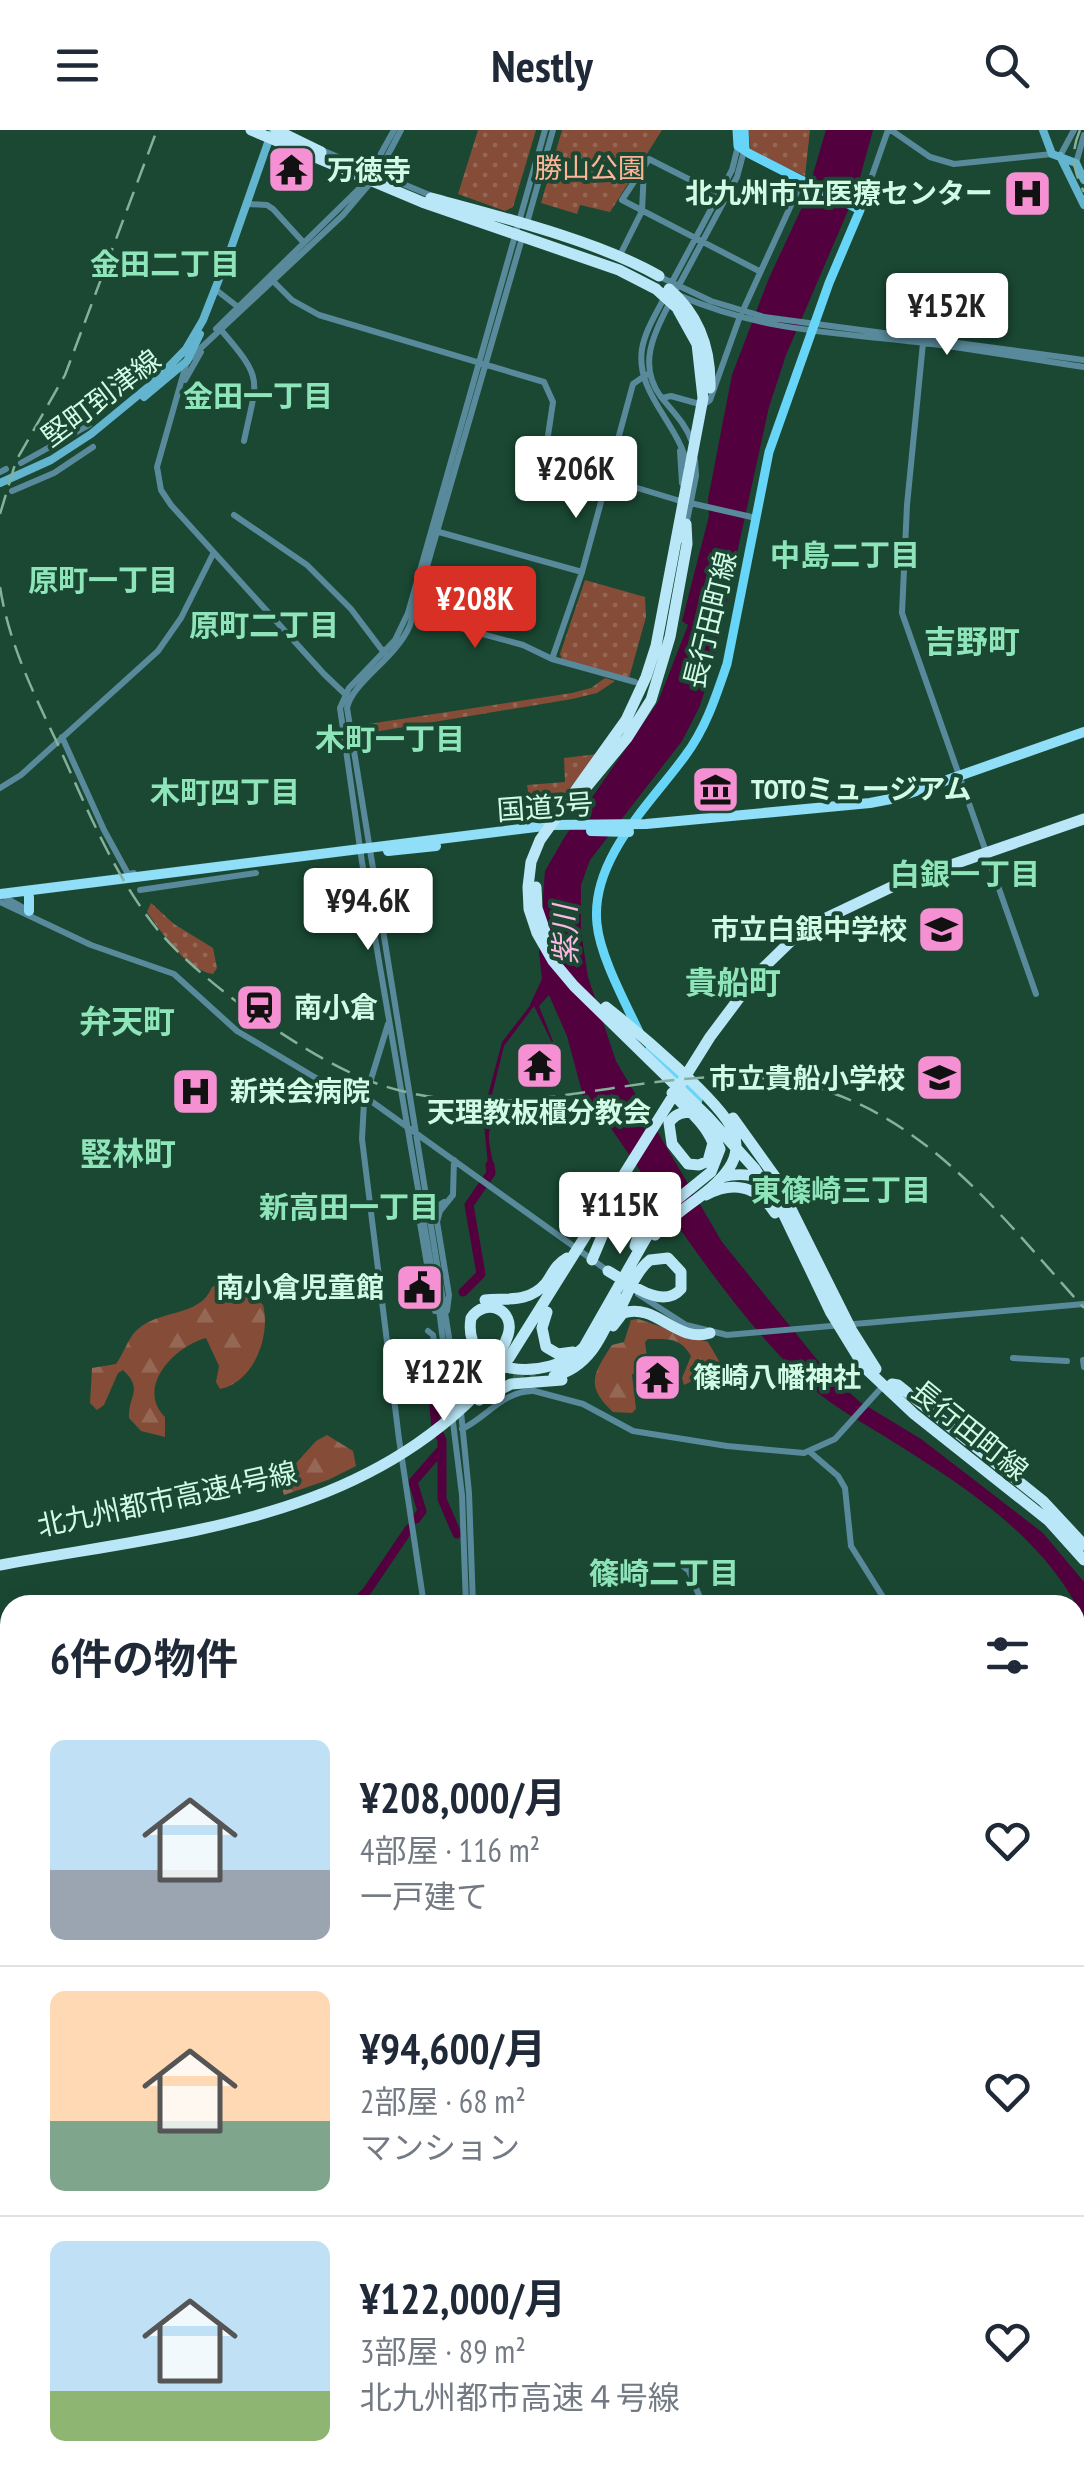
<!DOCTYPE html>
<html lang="ja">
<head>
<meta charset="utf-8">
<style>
	body { margin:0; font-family:"PT Sans Narrow","Noto Sans JP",sans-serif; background:#f2f2f3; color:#1f2937; height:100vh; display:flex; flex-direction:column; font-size:38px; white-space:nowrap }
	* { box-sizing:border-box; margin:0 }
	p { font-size:32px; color:#747a83 }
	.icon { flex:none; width:55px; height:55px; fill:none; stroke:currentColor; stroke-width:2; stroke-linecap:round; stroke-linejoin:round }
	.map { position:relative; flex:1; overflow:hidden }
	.side { position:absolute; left:0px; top:1465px; width:1085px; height:892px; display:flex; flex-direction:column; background:#fff; border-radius:30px 30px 0 0; box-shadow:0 10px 40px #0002 }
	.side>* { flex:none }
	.price { position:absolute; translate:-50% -85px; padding:0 22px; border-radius:10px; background:#fff; color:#222; font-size:32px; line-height:65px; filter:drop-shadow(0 2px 5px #0008) }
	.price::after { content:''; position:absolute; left:50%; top:60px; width:30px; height:22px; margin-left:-15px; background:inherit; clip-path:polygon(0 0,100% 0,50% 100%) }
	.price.selected { background:#d93025; color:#fff }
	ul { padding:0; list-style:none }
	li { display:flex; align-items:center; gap:30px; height:250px; padding:0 50px }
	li+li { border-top:2px solid #e0e1e3 }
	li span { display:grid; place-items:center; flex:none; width:280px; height:200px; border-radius:15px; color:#555 }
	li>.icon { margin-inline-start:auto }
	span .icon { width:120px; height:120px; fill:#fffc; stroke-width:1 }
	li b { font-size:42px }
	h2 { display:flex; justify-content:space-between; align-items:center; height:120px; padding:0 50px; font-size:42px }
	header { display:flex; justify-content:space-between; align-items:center; height:130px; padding:0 50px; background:#fff; font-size:45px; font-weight:600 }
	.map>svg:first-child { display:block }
	.forest { fill:url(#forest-firs) }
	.park { fill:url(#park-dots) }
	.water { fill:#52003e; fill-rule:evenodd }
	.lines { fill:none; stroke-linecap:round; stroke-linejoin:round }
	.stream { stroke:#52003e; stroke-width:2.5 }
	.river { stroke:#52003e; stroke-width:9 }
	.motorway-tunnel { stroke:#36634e; stroke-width:11; stroke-dasharray:11 5.5; stroke-linecap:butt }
	.tertiary { stroke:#598a9b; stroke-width:6 }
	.secondary { stroke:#62b4cf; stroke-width:8 }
	.primary { stroke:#67d5f7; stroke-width:9 }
	.trunk { stroke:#90def7; stroke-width:10 }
	.motorway { stroke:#b9e7f7; stroke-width:11 }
	.rail { stroke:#85b09b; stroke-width:2.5; stroke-dasharray:20 10; stroke-linecap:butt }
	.labels { text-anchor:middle; stroke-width:8; stroke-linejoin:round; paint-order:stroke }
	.park-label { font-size:28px; fill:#feb397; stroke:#1a4833 }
	.poi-label { font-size:28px; font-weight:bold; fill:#d2fbe5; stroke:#1a4833; text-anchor:start }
	.street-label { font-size:28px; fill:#d2fbe5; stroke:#1a4833 }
	.neighbourhood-label { font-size:30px; font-weight:bold; fill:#8fe5ba; stroke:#1a4833 }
	.water-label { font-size:30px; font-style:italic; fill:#fcb7e2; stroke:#1a4833 }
	.quarter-label { font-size:32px; font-weight:bold; fill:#8fe5ba; stroke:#1a4833 }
</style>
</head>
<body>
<header><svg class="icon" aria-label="menu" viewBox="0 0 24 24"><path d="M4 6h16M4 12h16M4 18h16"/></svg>Nestly<svg class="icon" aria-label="search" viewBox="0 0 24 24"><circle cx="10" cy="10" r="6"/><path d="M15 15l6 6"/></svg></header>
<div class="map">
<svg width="1084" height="2357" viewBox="0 0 1084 2357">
	<defs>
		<pattern id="forest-firs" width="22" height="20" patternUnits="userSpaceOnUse" patternTransform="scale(2.5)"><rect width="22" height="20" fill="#854d38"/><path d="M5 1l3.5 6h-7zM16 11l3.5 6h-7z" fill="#956855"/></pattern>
		<pattern id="park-dots" width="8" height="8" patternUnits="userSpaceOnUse" patternTransform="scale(2.5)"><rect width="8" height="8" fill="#854d38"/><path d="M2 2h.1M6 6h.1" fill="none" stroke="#956855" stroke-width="1.8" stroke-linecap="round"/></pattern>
	</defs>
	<rect width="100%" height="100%" fill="#1a4833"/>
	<path class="forest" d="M218 1154 243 1157 263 1175C271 1205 254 1253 220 1259L216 1252 219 1236 206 1208C175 1216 135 1257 165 1287V1307L141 1301 129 1288C128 1265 144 1260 123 1240L118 1243 104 1275 97 1280 90 1273 92 1238 116 1234C124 1223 128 1208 137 1200 158 1179 200 1188 212 1157Z
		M638 1189 708 1212 722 1236 684 1255 682 1248 691 1226C680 1207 668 1209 648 1209L645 1212 647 1228 632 1245 636 1279 632 1283 613 1282C585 1256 593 1244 612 1215L624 1212 631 1190Z
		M327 1305 353 1321 356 1336 328 1350 284 1365 280 1351 316 1311Z
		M10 1679V2187L0 2194V1682Z
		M39 2348H501L500 2357H36Z
		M587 2348H760L757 2357H583Z"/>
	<path class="park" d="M478 0H536L513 77 505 81 458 64Z
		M562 0H662L610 82 580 75 577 84 541 73Z
		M748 0H810L805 46 751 21Z
		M585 450 645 467 646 487 629 548 562 529 560 524Z
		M605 548 615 551 597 563 572 569 356 605 355 596 572 563 591 558Z
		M598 624 554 677 531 680 527 655 565 652 564 628Z
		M151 773 174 794 213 818 217 838 213 844C186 840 163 804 147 782Z
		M10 2188V2348H39L36 2357H0V2194Z"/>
	<path class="water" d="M826 0H873L856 62 786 225 769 277 711 542 699 578 682 611 590 730 581 755V802L588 847 616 931 722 1112 827 1242 860 1272 921 1309 1043 1403 1084 1452V1489C1044 1407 967 1358 892 1311 864 1293 834 1278 810 1256 729 1180 669 1081 606 991L603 974 594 972 582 980 493 991C482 1010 497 1029 493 1048L489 1045 483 984 502 912 529 877 542 849 539 822 545 741 564 708 658 572 688 495 682 491 709 386 708 369 732 245 769 148 805 71ZM549 865 567 906 585 973 486 989 504 916 534 876 560 929 539 876Z"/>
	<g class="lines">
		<path class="stream" d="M0 2147 10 2140
			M40 2357 42 2348"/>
		<path class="river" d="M463 1162 481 1144 469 1075 491 1043 490 1035
			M438 1243 434 1277 436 1297 442 1310V1369L457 1404
			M416 1389 422 1381 413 1352 440 1321
			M353 1475 367 1461 409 1399"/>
		<path class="motorway-tunnel" d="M513 1245 535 1248"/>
		<path class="tertiary" d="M891 0 930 27 954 34 1052 24
			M319 19 432 66
			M1060 26 1074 0
			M1076 33 1084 5
			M720 65 649 29 622 70 759 141
			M248 74 267 75 273 79 304 113
			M860 80 888 0
			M527 93 553 0
			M621 123 642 81 644 39
			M656 145 711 171 764 187 1084 230
			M269 147 292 170 319 185 544 252 553 272 546 319 558 334 677 370 756 388
			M672 152 732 40 738 16
			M678 157 737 47 744 21
			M215 159 238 177
			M678 165C762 201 829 202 917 212 973 219 1029 229 1084 237
			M664 168C656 184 645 201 642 219 635 263 679 294 687 335
			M670 172C654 204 637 235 661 267 673 282 686 294 692 312
			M216 199 364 54 394 0
			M221 200C265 251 257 248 244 311
			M923 213 907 375 902 483 1036 864
			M185 250 201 222
			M662 268 671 266 703 275 710 270 739 189 803 49
			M680 321 682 353
			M21 333 89 295
			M0 342 6 339
			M12 361 54 343 93 317
			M234 385 307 435 351 479 385 524
			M686 396 696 346 695 330
			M439 402 582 442
			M412 485 523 515 552 529 635 552
			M552 529 582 442 633 254 646 245
			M345 564 324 544 171 375 161 360 157 337 187 231 343 85 378 44 401 0
			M62 607 104 700 128 744 134 743
			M0 658 21 645 158 521 181 488 213 424
			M140 760 256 743
			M1 765 29 781
			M0 772 91 815 174 844 237 901 316 948 371 971 608 1141
			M388 894 364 972 362 1009 399 1309 424 1475
			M638 1164 686 1195 727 1205 1084 1174
			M435 1181 420 1093 427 1083 444 1072
			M447 1181 449 1165 437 1092 440 1081 453 1065 454 1030
			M428 1201 433 1205 436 1223 447 1230
			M1013 1228 1067 1231
			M1083 1230 1084 1237
			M459 1269 347 578C353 551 396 529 410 495L523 105
			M461 1282 469 1363 473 1475
			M462 1299C486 1288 504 1260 534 1261L583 1274 633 1301 727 1316 804 1323 835 1309 882 1257
			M810 1322 838 1346 845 1358 851 1416 888 1475
			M679 1433 689 1441 703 1475
			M466 1475 462 1365 440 1187 362 732 340 578 349 558 395 510 408 483 545 0
			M1075 1737 1084 1739
			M1075 1795 1084 1776
			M1075 1926 1084 1900
			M1075 2126 1084 2151
			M0 2190 10 2183
			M1075 2321 1084 2324"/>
		<path class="secondary" d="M1043 0 1052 24 1076 33 1084 50
			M1060 26 1084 75
			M144 267 187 231 200 204
			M0 353 51 330 91 304 153 253 186 219 203 190 230 121 271 4"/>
		<path class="primary" d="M744 0 745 19
			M639 902C625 872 600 826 597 794 590 729 651 673 685 626 706 598 716 566 727 534L769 322 829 153 860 80 750 24 738 16 737 0
			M650 919 698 970
			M0 1648 10 1649
			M1075 1815 1084 1817
			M526 2348 531 2357
			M535 2348 540 2357
			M940 2357 945 2348"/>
		<path class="trunk" d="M591 701 629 702
			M388 721 436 716
			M0 764 552 695 646 694 870 673 896 668 1084 602
			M29 781V767"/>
		<path class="motorway" d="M251 0 422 72 619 140 656 159 677 178 697 214 703 268 656 516 646 547 626 590 540 710 531 732 528 757 529 779 537 803 553 831 574 856 708 987 755 1039 784 1085 831 1183 864 1237 914 1284 1049 1391 1084 1430
			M276 0 321 22
			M431 68C501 87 598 111 659 146
			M669 159C699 185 711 219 710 258
			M570 677 627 608 651 570 670 507 687 414 686 394
			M536 757 537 778 547 807
			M606 877C634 899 721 971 733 1001 738 1013 737 1027 729 1038 711 1065 676 1079 655 1105
			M672 963C686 978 705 993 713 1013L708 1031 699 1035 688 1034 672 1014 669 993C678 979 692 981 706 987
			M733 988 781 1055
			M722 1047C746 1041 765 1046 783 1063L852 1201 876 1239
			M706 1065C734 1050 758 1057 775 1083
			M592 1130 605 1099 619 1086C638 1085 641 1100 635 1116
			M608 1141C628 1152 662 1181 681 1159V1142L668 1128 650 1130C636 1141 629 1161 621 1177V1178
			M485 1170C507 1168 529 1173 546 1153 553 1143 556 1134 567 1128
			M547 1182 542 1198 546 1217 558 1224 573 1222
			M613 1196 623 1183C656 1172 677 1214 710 1203
			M554 1246C592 1237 604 1201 619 1169
			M892 1254 898 1255 1043 1371 1084 1415
			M479 1270 511 1254 562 1250
			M456 1275C474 1257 500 1230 508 1205 516 1179 485 1167 471 1188 461 1247 549 1253 584 1217L654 1094 669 1076 711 1042 720 1019 710 997
			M0 1435C191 1400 378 1391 509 1228L710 907 758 843 792 810 822 790 902 752 1084 689"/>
		<path class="rail" d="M1080 0C1070 23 1073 40 1084 62
			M0 384 16 331 65 245 157 0
			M0 457C9 515 35 566 60 619 88 681 114 745 157 799 199 851 314 933 378 954 410 965 448 971 482 971 592 972 704 927 813 957 930 989 1006 1092 1084 1178"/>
	</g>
	<defs>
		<symbol id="temple-square" viewBox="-11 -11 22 22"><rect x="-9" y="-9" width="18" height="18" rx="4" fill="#f591d2" stroke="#1a4833"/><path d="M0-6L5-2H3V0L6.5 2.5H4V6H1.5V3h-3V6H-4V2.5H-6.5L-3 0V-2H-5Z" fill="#111"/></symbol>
		<symbol id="hospital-square" viewBox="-11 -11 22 22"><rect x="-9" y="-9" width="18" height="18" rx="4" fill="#f591d2" stroke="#1a4833"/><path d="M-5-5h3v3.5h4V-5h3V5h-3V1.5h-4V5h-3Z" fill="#111"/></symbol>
		<symbol id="museum-square" viewBox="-11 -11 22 22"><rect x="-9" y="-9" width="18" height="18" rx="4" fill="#f591d2" stroke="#1a4833"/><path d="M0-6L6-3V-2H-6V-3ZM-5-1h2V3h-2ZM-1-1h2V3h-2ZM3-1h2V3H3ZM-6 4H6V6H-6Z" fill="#111"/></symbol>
		<symbol id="school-square" viewBox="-11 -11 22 22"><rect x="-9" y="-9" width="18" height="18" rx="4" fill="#f591d2" stroke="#1a4833"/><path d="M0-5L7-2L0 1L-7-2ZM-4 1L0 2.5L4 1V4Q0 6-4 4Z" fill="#111"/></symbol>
		<symbol id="station-square" viewBox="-11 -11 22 22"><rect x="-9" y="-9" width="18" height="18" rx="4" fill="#f591d2" stroke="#1a4833"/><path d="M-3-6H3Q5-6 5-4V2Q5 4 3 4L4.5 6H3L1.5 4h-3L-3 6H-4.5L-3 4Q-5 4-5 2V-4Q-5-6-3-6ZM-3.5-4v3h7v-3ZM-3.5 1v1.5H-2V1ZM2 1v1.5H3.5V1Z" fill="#111"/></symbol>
		<symbol id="civic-square" viewBox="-11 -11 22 22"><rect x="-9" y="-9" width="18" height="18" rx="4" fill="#f591d2" stroke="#1a4833"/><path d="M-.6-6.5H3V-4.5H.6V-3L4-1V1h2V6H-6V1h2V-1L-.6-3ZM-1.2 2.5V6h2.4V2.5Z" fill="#111"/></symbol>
	</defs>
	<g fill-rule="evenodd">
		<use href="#temple-square" x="264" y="12" width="55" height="55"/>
		<use href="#hospital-square" x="1000" y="36" width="55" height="55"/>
		<use href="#museum-square" x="688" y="632" width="55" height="55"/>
		<use href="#school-square" x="914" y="772" width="55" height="55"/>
		<use href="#station-square" x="232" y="850" width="55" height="55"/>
		<use href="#temple-square" x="512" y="908" width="55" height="55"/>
		<use href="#school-square" x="912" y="920" width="55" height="55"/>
		<use href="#hospital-square" x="168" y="934" width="55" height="55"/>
		<use href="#civic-square" x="392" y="1130" width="55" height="55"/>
		<use href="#temple-square" x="630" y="1220" width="55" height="55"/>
	</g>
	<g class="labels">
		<g class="park-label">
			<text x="590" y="48">勝山公園</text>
		</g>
		<g class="poi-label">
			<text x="327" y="50">万徳寺</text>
			<text x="993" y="73" text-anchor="end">北九州市立医療センター</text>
			<text x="751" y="669">TOTOミュージアム</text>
			<text x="907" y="809" text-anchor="end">市立白銀中学校</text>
			<text x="294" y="887">南小倉</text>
			<text x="905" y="958" text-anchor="end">市立貴船小学校</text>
			<text x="230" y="971">新栄会病院</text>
			<text x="539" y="992" text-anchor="middle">天理教板櫃分教会</text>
			<text x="384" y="1167" text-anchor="end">南小倉児童館</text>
			<text x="693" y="1257">篠崎八幡神社</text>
		</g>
		<g class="street-label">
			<text transform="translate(101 268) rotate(-37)" y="10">堅町到津線</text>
			<text transform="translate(710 490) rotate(-76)" y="10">長行田町線</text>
			<text transform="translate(545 677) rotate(-4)" y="10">国道3号</text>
			<text transform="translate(970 1300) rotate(39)" y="10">長行田町線</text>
			<text transform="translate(167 1369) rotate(-12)" y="10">北九州都市高速4号線</text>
		</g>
		<g class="neighbourhood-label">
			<text x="165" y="145">金田二丁目</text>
			<text x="258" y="277">金田一丁目</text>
			<text x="845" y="436">中島二丁目</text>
			<text x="103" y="461">原町一丁目</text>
			<text x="264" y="506">原町二丁目</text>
			<text x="390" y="620">木町一丁目</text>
			<text x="225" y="673">木町四丁目</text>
			<text x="965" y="755">白銀一丁目</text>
			<text x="841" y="1071">東篠崎三丁目</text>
			<text x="349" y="1088">新高田一丁目</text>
			<text x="664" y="1454">篠崎二丁目</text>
		</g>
		<g class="water-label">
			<text transform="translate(566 805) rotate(-91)" y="10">紫川</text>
		</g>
		<g class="quarter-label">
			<text x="972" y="523">吉野町</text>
			<text x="733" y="864">貴船町</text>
			<text x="127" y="903">弁天町</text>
			<text x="128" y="1035">竪林町</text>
		</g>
	</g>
</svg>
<b class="price" style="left:947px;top:228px">¥152K</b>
<b class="price" style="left:576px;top:391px">¥206K</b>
<b class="price selected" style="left:475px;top:521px">¥208K</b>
<b class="price" style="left:368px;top:823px">¥94.6K</b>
<b class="price" style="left:620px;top:1127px">¥115K</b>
<b class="price" style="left:444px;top:1294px">¥122K</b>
<section class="side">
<h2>6件の物件<svg class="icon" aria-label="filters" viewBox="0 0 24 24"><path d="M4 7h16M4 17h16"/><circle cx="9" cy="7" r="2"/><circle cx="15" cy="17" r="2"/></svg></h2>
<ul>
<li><span style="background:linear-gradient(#bfe0f5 65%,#9aa5b1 0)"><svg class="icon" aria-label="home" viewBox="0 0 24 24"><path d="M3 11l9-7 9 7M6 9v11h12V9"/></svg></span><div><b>¥208,000/月</b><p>4部屋 · 116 m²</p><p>一戸建て</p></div><svg class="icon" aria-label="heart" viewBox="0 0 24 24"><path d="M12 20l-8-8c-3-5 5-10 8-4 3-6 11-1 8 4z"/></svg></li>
<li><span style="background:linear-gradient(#ffd9b3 65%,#7fa58c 0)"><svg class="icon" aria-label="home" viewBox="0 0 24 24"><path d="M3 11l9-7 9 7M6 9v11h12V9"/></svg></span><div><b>¥94,600/月</b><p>2部屋 · 68 m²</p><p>マンション</p></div><svg class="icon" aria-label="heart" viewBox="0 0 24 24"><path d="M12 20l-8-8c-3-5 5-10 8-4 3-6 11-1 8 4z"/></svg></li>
<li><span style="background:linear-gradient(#bfe0f5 75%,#8fb573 0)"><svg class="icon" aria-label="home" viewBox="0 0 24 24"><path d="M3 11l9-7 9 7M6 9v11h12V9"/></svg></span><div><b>¥122,000/月</b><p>3部屋 · 89 m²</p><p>北九州都市高速４号線</p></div><svg class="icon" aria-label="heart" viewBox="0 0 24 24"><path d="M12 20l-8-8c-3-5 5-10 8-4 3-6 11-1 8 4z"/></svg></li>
</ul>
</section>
</div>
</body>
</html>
